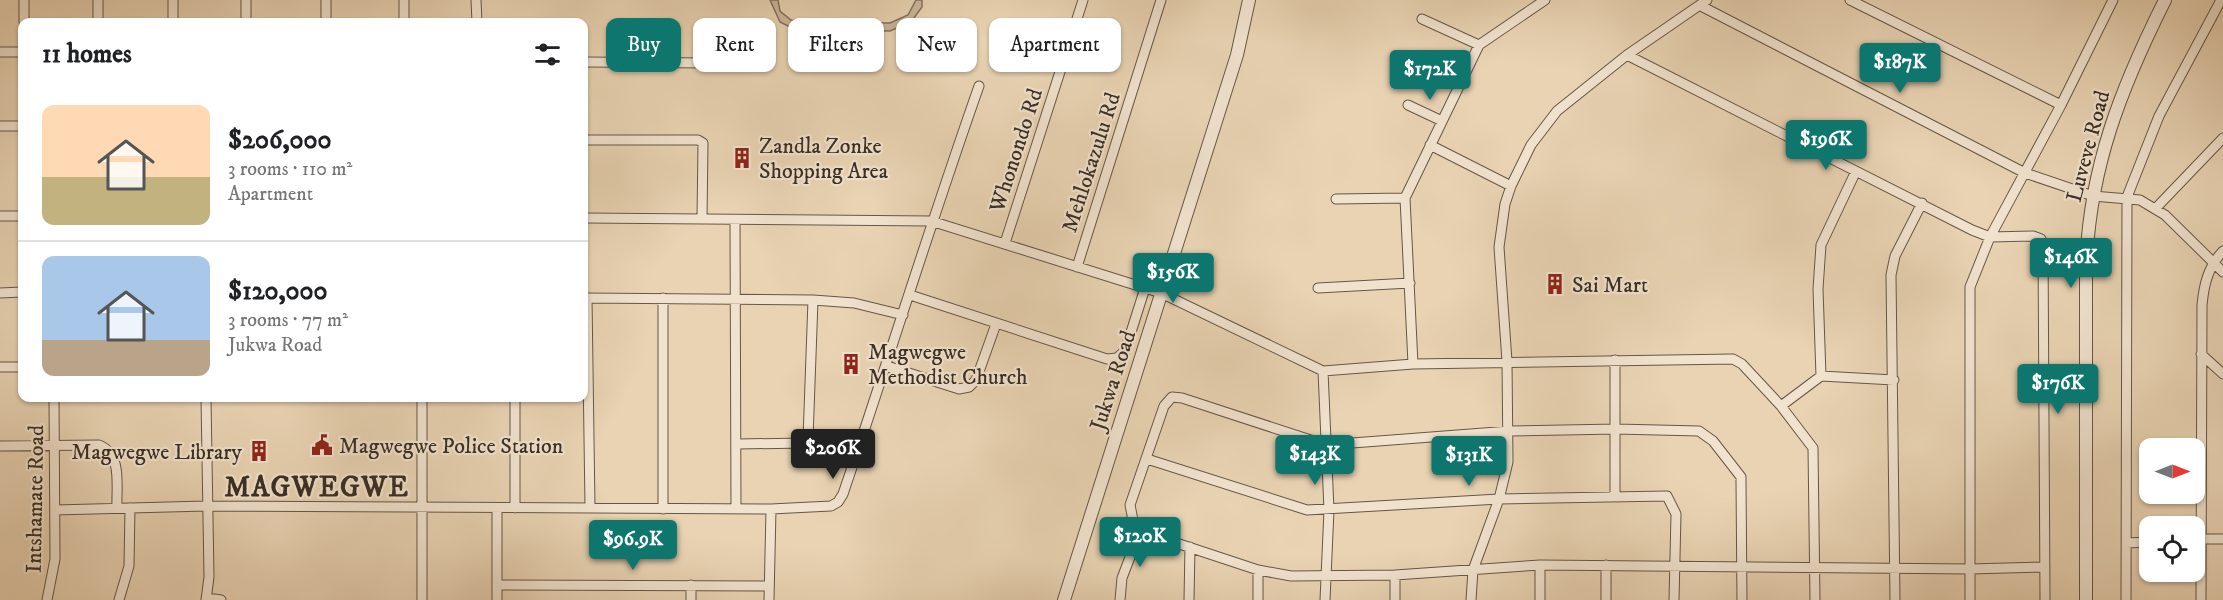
<!DOCTYPE html>
<html lang="en">
<head>
<meta charset="utf-8">
<style>
	body { margin:0; font-family:"IM FELL DW Pica",serif; background:#f2f2f2; color:#202124; height:100vh; display:flex; flex-direction:column; font-size:22px; white-space:nowrap }
	* { box-sizing:border-box; margin:0 }
	p { font-size:20px; color:#757577 }
	.icon { flex:none; width:33px; height:33px; fill:none; stroke:currentColor; stroke-width:2; stroke-linecap:round; stroke-linejoin:round }
	.map { position:relative; flex:1; overflow:hidden }
	.panel { position:absolute; left:18px; top:18px; width:570px; height:384px; display:flex; flex-direction:column; background:#fff; border-radius:12px; box-shadow:0 2px 4px #0004 }
	.panel>* { flex:none }
	.top-card { position:absolute; left:606px; top:18px; width:570px; height:54px; display:flex; gap:12px }
	.needle { width:39px; rotate:90deg }
	.tools { position:absolute; left:2139px; top:438px; display:grid; gap:12px }
	.tools a { display:grid; place-items:center; width:66px; height:66px; border-radius:12px; background:#fff; box-shadow:0 2px 4px #0004; font-size:30px }
	.price { position:absolute; translate:-50% -51px; padding:0 14px; border-radius:6px; background:#0f766e; color:#fff; font-size:20px; line-height:39px; filter:drop-shadow(0 2px 3px #0008) }
	.price::after { content:''; position:absolute; left:50%; top:36px; width:18px; height:14px; margin-left:-9px; background:inherit; clip-path:polygon(0 0,100% 0,50% 100%) }
	.price.selected { background:#222; color:#fff }
	ul { padding:0; list-style:none }
	li { display:flex; align-items:center; gap:18px; height:150px; padding:0 24px }
	li+li { border-top:2px solid #e0e0e0 }
	li span { display:grid; place-items:center; flex:none; width:168px; height:120px; border-radius:12px; color:#555 }
	li>.icon { margin-inline-start:auto }
	span .icon { width:72px; height:72px; fill:#fffc; stroke-width:1 }
	li b { font-size:26px }
	h2 { display:flex; justify-content:space-between; align-items:center; height:72px; padding:0 24px; font-size:26px }
	.pill { padding:0 21px; border-radius:12px; background:#fff; box-shadow:0 2px 4px #0004; font-size:21px; line-height:54px }
	.pill.selected { background:#0f766e; color:#fff }
	.map>svg:first-child { display:block }
	.green { fill:#cbb79b; stroke:#827260; stroke-width:1.5 }
	.lines { fill:none; stroke-linecap:round; stroke-linejoin:round }
	.minor-casing { stroke:#655748; stroke-width:11 }
	.tertiary-casing { stroke:#655748; stroke-width:14 }
	.minor { stroke:#f1e2ce; stroke-width:9 }
	.tertiary { stroke:#f1e2ce; stroke-width:12 }
	.labels { text-anchor:middle; stroke-width:4.5; stroke-linejoin:round; paint-order:stroke }
	.poi-label { font-size:22px; fill:#392e24; stroke:#f1e2ce; text-anchor:start }
	.street-label { font-size:22px; fill:#392e24; stroke:#f1e2ce }
	.district-label { font-size:28px; font-weight:bold; letter-spacing:1.5px; fill:#392e24; stroke:#f1e2ce }
</style>
</head>
<body>
<div class="map">
<svg width="2223" height="600" viewBox="0 0 2223 600">
	<rect width="100%" height="100%" fill="#e9d3b3"/>
	<filter id="stains"><feTurbulence type="fractalNoise" baseFrequency=".00333" numOctaves="4"/><feColorMatrix values="0 0 0 0 .2 0 0 0 0 .09 0 0 0 0 .02 0 0 0 .5 -.17"/></filter>
	<radialGradient id="worn" r=".72"><stop offset=".6" stop-color="#630" stop-opacity="0"/><stop offset="1" stop-color="#630" stop-opacity=".3"/></radialGradient>
	<path class="green" d="M770 0H778L780 11 791 20 802 22 890 23 908 15 916 0H922V7L911 22 890 31 794 29 780 22Z"/>
	<g class="lines">
		<defs>
			<path id="minor" d="M98 0V22
				M326 0V22
				M404 0V22
				M476 0 477 22
				M1850 0 2061 105
				M1701 6 2025 173 2093 196 2140 200 2165 215 2223 272
				M1422 19 1479 45
				M24 22V0
				M173 22V0
				M246 22V0
				M0 52H22
				M1627 55 1972 230 1990 237 2033 236 2041 239 2043 244 2045 600
				M584 62 707 63
				M1408 105 1442 121
				M0 126H22
				M584 140H698L703 143 702 218
				M1430 145 1511 186
				M1336 199 1405 198
				M2155 209 2223 138
				M0 216H22
				M584 218 931 221 1161 293 1323 371 1413 364 1733 359 1742 364 1781 406 1813 448 1815 600
				M735 221 736 508
				M1005 243 1083 0
				M1077 267 1161 0
				M1318 288 1410 283
				M0 293 22 292
				M910 295 1107 359 1117 358 1125 351 1145 288
				M584 298 813 300 854 303 903 315
				M587 298 590 508
				M663 298V509
				M2201 354 2223 374
				M1413 364 1405 198 1479 45 1545 0
				M887 366 959 389 969 387 976 380 996 324
				M0 367H22
				M1323 371 1329 510 1325 600
				M1821 376 1818 289 1821 245 1856 171
				M515 398V508
				M1781 406 1821 376 1894 380
				M808 439 855 458
				M738 444 805 443 808 439 813 300
				M0 446 99 445C123 455 116 486 117 508
				M1147 459 1307 510 1499 499 1667 496 1676 514 1674 600
				M1615 497V360
				M497 508V600
				M55 510 206 506 771 509 831 506 838 502 843 494C889 358 931 222 979 86
				M2197 539H2223
				M2126 543 2150 542
				M497 585 769 586
				M691 585V600
				M207 598 221 600
				M47 600 55 559 54 398
				M119 600 129 566 130 508
				M206 600 209 577 206 398
				M422 600V398
				M769 600 771 509
				M1120 600 1122 578 1140 531
				M1189 600 1190 547
				M1258 600V570
				M1395 600V575
				M1471 600 1473 570 1499 499 1508 462 1507 361 1499 247 1505 204 1511 186 1531 145 1557 111 1627 55 1707 0
				M1540 600V565
				M1606 600V565
				M1742 600 1741 482V477L1713 441 1699 431 1616 429 1510 431 1326 445 1182 398 1172 397 1164 406 1130 505 1133 520 1140 531 1258 570 1291 576 1395 575 1540 565 1970 569 2045 567
				M1895 600 1891 275 1895 256 1922 203
				M1970 600V287L1990 237 2061 105 2113 0
				M2126 600 2127 197 2159 116 2221 0
				M2201 600 2202 305C2204 284 2208 267 2223 251"/>
			<path id="tertiary" d="M1064 600 1237 55 1249 0
				M2086 600V268C2089 168 2121 88 2165 0"/>
		</defs>
		<use href="#minor" class="minor-casing"/>
		<use href="#tertiary" class="tertiary-casing"/>
		<use href="#minor" class="minor"/>
		<use href="#tertiary" class="tertiary"/>
	</g>
	<defs>
		<symbol id="building-bare" viewBox="-9 -9 18 18"><path d="M-4-6H4V6H1V3H-1V6H-4ZM-2.5-4.3h1.7v1.8h-1.7ZM.8-4.3h1.7v1.8H.8ZM-2.5-1h1.7V.8h-1.7ZM.8-1h1.7V.8H.8Z" fill="#8f2418" stroke="#f1e2ce" stroke-width="2.5" paint-order="stroke"/></symbol>
		<symbol id="civic-bare" viewBox="-9 -9 18 18"><path d="M-.6-6.5H3V-4.5H.6V-3L4-1V1h2V6H-6V1h2V-1L-.6-3ZM-1.2 2.5V6h2.4V2.5Z" fill="#8f2418" stroke="#f1e2ce" stroke-width="2.5" paint-order="stroke"/></symbol>
	</defs>
	<g fill-rule="evenodd">
		<use href="#building-bare" x="727" y="143" width="30" height="30"/>
		<use href="#building-bare" x="1540" y="269" width="30" height="30"/>
		<use href="#building-bare" x="836" y="349" width="30" height="30"/>
		<use href="#civic-bare" x="307" y="430" width="30" height="30"/>
		<use href="#building-bare" x="244" y="436" width="30" height="30"/>
	</g>
	<g class="labels">
		<g class="poi-label">
			<text x="759" y="153">Zandla Zonke<tspan x="759" dy="25">Shopping Area</tspan></text>
			<text x="1572" y="292">Sai Mart</text>
			<text x="868" y="359">Magwegwe<tspan x="868" dy="25">Methodist Church</tspan></text>
			<text x="339" y="453">Magwegwe Police Station</text>
			<text x="242" y="459" text-anchor="end">Magwegwe Library</text>
		</g>
		<g class="street-label">
			<text transform="translate(2087 146) rotate(-75)" y="8">Luveve Road</text>
			<text transform="translate(1015 150) rotate(-72)" y="8">Whonondo Rd</text>
			<text transform="translate(1090 162) rotate(-72)" y="8">Mehlokazulu Rd</text>
			<text transform="translate(1112 380) rotate(-72)" y="8">Jukwa Road</text>
			<text transform="translate(34 499) rotate(-89)" y="8">Intshamate Road</text>
		</g>
		<g class="district-label">
			<text x="317" y="496">MAGWEGWE</text>
		</g>
	</g>
	<rect width="100%" height="100%" filter="url(#stains)"/>
	<rect width="100%" height="100%" fill="url(#worn)"/>
</svg>
<div class="tools">
<a><svg class="needle" viewBox="-14 -14 28 28"><path d="M0-13l5 13h-10z" fill="#e53935"/><path d="M0 13l5-13h-10z" fill="#757577"/></svg></a>
<a><svg class="icon" aria-label="locate" viewBox="0 0 24 24"><circle cx="12" cy="12" r="6"/><path d="M12 2v4M12 18v4M2 12h4M18 12h4"/></svg></a>
</div>
<b class="price" style="left:1900px;top:94px">$187K</b>
<b class="price" style="left:1430px;top:101px">$172K</b>
<b class="price" style="left:1826px;top:171px">$196K</b>
<b class="price" style="left:2071px;top:289px">$146K</b>
<b class="price" style="left:1173px;top:304px">$156K</b>
<b class="price" style="left:2058px;top:415px">$176K</b>
<b class="price selected" style="left:833px;top:480px">$206K</b>
<b class="price" style="left:1315px;top:486px">$143K</b>
<b class="price" style="left:1469px;top:487px">$131K</b>
<b class="price" style="left:1140px;top:568px">$120K</b>
<b class="price" style="left:633px;top:571px">$96.9K</b>
<div class="top-card">
<a class="pill selected">Buy</a>
<a class="pill">Rent</a>
<a class="pill">Filters</a>
<a class="pill">New</a>
<a class="pill">Apartment</a>
</div>
<section class="panel">
<h2>11 homes<svg class="icon" aria-label="filters" viewBox="0 0 24 24"><path d="M4 7h16M4 17h16"/><circle cx="9" cy="7" r="2"/><circle cx="15" cy="17" r="2"/></svg></h2>
<ul>
<li><span style="background:linear-gradient(#ffd9b3 60%,#c2b280 0)"><svg class="icon" aria-label="home" viewBox="0 0 24 24"><path d="M3 11l9-7 9 7M6 9v11h12V9"/></svg></span><div><b>$206,000</b><p>3 rooms · 110 m²</p><p>Apartment</p></div></li>
<li><span style="background:linear-gradient(#a9c7e8 70%,#b9a48a 0)"><svg class="icon" aria-label="home" viewBox="0 0 24 24"><path d="M3 11l9-7 9 7M6 9v11h12V9"/></svg></span><div><b>$120,000</b><p>3 rooms · 77 m²</p><p>Jukwa Road</p></div></li>
</ul>
</section>
</div>
</body>
</html>
